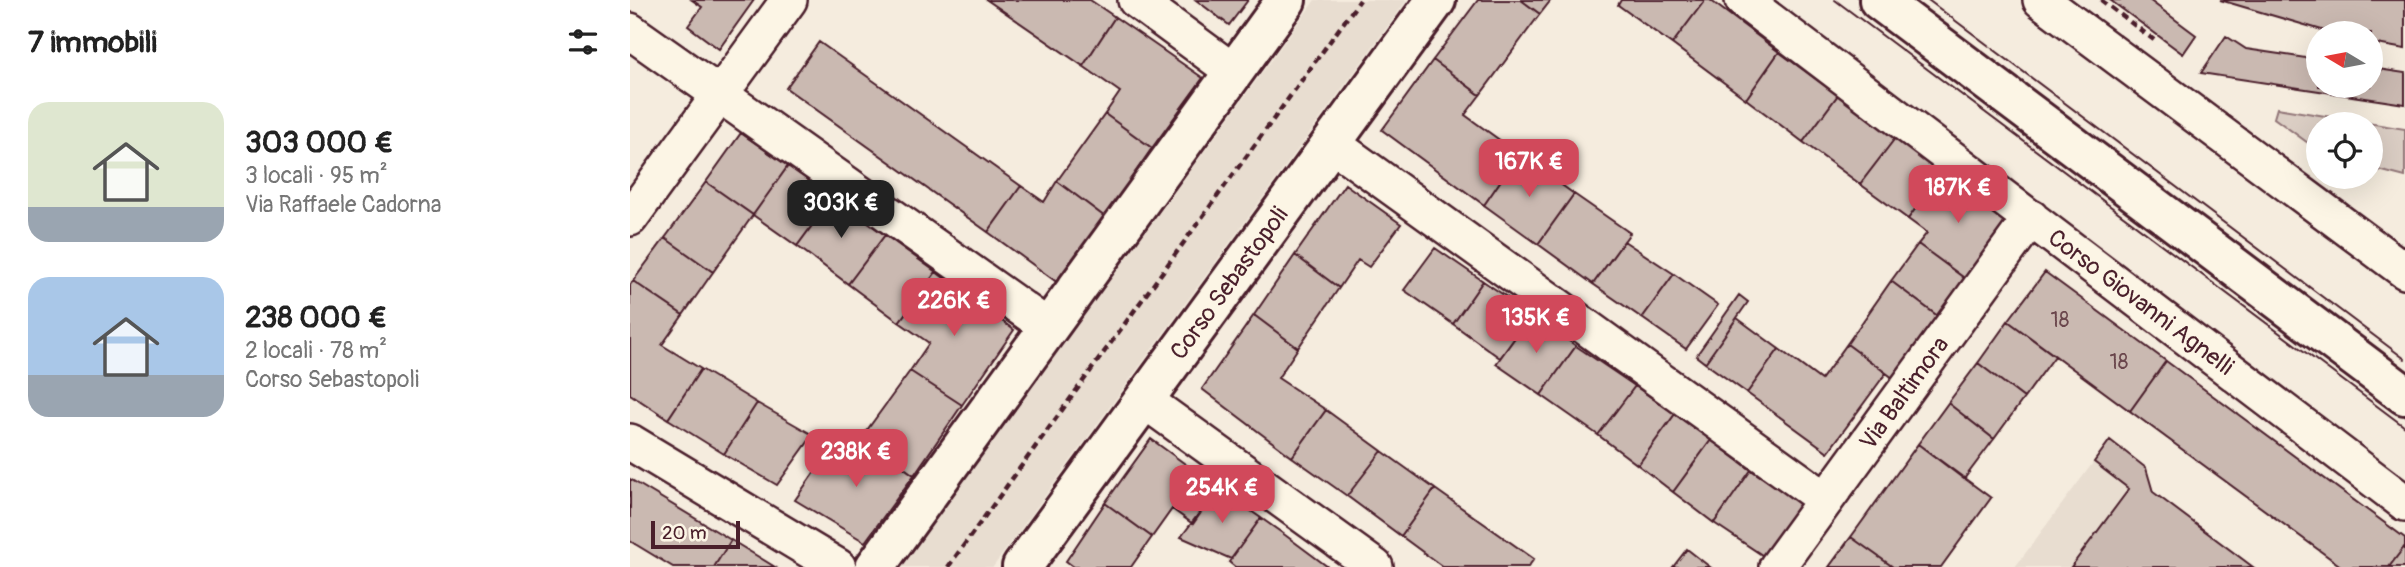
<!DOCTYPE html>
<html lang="it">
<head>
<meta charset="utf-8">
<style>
	body { margin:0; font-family:Pangolin,sans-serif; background:#f6f6f6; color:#222; height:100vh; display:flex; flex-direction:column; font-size:26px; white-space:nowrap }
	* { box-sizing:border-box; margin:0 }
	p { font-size:23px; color:#767676 }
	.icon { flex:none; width:38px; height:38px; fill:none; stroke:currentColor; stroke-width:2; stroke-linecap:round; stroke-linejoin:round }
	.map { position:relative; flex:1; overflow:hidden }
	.panel { display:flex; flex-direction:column; background:#fff; width:630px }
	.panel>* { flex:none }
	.needle { width:46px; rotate:280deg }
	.buttons { position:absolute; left:1676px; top:21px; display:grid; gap:14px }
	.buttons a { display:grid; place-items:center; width:77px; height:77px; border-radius:50%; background:#fff; box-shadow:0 7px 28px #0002; font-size:35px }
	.scale { position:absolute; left:21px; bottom:18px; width:89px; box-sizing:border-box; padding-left:7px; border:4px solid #4a1f2b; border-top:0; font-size:19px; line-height:24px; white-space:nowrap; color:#4a1f2b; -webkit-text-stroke:5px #fcf5e5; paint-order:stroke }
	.price { position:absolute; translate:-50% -60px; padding:0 16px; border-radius:14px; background:#d1495b; color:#fff; font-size:23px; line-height:46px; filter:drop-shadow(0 2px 4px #0008) }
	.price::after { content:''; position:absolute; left:50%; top:42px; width:21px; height:16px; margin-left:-10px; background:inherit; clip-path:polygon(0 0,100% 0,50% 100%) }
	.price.active { background:#222; color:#fff }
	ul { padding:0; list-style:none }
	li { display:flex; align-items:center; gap:21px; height:175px; padding:0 28px }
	li span { display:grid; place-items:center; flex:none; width:196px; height:140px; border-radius:21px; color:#555 }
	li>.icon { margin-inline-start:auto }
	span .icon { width:84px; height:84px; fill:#fffc; stroke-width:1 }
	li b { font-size:30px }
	h2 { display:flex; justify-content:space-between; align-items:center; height:84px; padding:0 28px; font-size:30px }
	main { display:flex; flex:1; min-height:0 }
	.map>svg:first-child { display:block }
	.built { fill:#e8ddd0 }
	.green { fill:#dbcec4; stroke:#927678; stroke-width:2 }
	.building { fill:#cab9b1; stroke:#4a1f2b; stroke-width:2 }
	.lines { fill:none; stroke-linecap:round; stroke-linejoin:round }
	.minor-casing { stroke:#4a1f2b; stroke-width:40 }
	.tertiary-casing { stroke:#4a1f2b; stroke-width:44 }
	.secondary-casing { stroke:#4a1f2b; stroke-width:44 }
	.path { stroke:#4a1f2b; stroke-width:4.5; stroke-dasharray:7 5; stroke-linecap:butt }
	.minor { stroke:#fcf5e5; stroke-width:35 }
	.tertiary { stroke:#fcf5e5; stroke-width:38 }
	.secondary { stroke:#fcf5e5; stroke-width:38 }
	.tram { stroke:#4a1f2b; stroke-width:2 }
	.labels { text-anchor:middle; stroke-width:6; stroke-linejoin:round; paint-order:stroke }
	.number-label { font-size:21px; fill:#6a464c }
	.street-label { font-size:24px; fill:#4a1f2b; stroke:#fcf5e5 }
</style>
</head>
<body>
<main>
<section class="panel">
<h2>7 immobili<svg class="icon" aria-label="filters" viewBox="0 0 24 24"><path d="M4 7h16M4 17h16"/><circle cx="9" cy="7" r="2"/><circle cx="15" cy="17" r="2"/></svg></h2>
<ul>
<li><span style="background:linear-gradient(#dfe7d0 75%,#9aa5b1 0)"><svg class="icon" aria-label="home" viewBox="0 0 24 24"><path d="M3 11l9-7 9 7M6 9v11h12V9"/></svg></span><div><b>303 000 €</b><p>3 locali · 95 m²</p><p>Via Raffaele Cadorna</p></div></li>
<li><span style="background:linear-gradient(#a9c7e8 70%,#9aa5b1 0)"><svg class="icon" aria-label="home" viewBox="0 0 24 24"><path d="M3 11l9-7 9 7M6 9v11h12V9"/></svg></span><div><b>238 000 €</b><p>2 locali · 78 m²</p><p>Corso Sebastopoli</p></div></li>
</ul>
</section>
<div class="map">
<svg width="1775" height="567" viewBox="0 0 1775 567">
	<rect width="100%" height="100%" fill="#f5ecde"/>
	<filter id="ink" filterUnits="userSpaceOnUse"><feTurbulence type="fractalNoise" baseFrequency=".0143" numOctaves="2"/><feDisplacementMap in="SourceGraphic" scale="14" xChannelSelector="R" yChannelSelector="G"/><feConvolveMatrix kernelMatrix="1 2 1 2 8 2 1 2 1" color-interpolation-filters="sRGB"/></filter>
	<g filter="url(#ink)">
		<path class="built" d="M685 0H777L363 567H271Z
			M1480 440 1516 468 1523 492 1623 567H1385Z"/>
		<path class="green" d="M1647 108 1775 129V177L1741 168V124H1689V151L1644 118Z"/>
		<path class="building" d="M62 0H124L89 49 58 26 72 7Z
			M357 0H460L485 17 453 66Z
			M566 0H618L599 25Z
			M848 0H891L910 14 850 95 803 60Z
			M891 0H921L910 14Z
			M991 0H1075L1042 44 988 5Z
			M1075 0H1080L1149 52 1116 99 1042 44Z
			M1480 0H1519L1566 35 1553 54Z
			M1590 0H1775V49L1741 43V33H1702Z
			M1590 0H1775V49L1741 43V33H1702Z
			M1590 0H1775V49L1741 43V33H1702Z
			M485 17 573 78 522 148 475 114 490 92 453 66Z
			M1596 36 1616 49 1689 60V86H1741V68L1775 73V104L1571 73Z
			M189 42 391 186 358 232 156 88Z
			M1149 52 1208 95 1173 142 1116 99Z
			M803 60 850 95 835 115 889 154 854 205 752 130Z
			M1208 95 1266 137 1230 184 1173 142Z
			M475 114 522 148 475 217 427 181Z
			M111 133 158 166 123 215 76 182Z
			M1266 137 1313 170 1278 219 1230 184Z
			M889 154 944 194 908 244 854 205Z
			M158 166 203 197 167 246 123 215Z
			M1313 170 1381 221 1337 280 1288 244 1297 233 1278 219Z
			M427 181 475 217 428 283 358 232 391 186 414 202Z
			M76 182 123 215 83 272 35 238Z
			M715 184 771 224 739 267 728 260 709 288 665 255Z
			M944 194 1000 233 963 284 908 244Z
			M203 197 255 235 218 284 167 246Z
			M255 235 306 272 269 322 218 284Z
			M35 238 83 272 53 315 3 281Z
			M994 241 1044 274 1012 318 963 284Z
			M1288 244 1337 280 1309 317 1261 281Z
			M805 248 853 281 823 324 774 290Z
			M665 255 709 288 668 348 624 315Z
			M306 272 384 330 332 405 280 371 299 343 269 322Z
			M1415 272 1536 361 1500 411 1378 321Z
			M1044 274 1088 305 1056 349 1012 318Z
			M3 281 53 315 32 345 71 369 38 419 0 394V285Z
			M853 281 902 314 870 358 823 324Z
			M1261 281 1309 317 1263 378 1217 344Z
			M1109 295 1118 302 1075 363 1066 356Z
			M902 314 946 346 911 395 866 364Z
			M624 315 668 348 648 378 696 410 662 457 572 389Z
			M1107 318 1149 349 1117 393 1075 363Z
			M1378 321 1425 356 1394 398 1348 363Z
			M1217 344 1256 373 1198 452 1117 393 1149 349 1191 380Z
			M946 346 1005 386 968 435 911 395Z
			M1536 361 1775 538V546L1759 567H1712L1500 411Z
			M1348 363 1394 398 1364 439 1318 403Z
			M71 369 127 403 94 454 38 419Z
			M280 371 332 405 284 475 232 437Z
			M1005 386 1045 414 1008 465 968 435Z
			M127 403 183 435 147 485 94 454Z
			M1318 403 1364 439 1334 479 1288 444Z
			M696 410 752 451 717 496 662 457Z
			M1045 414 1081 440 1043 492 1008 465Z
			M232 437 284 475 235 542 165 500 199 451 216 461Z
			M521 439 588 488 563 524 542 509 522 537 475 503Z
			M1081 440 1121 470 1084 523 1043 492Z
			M1480 440 1516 468 1523 492 1623 567H1441L1499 489 1464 462Z
			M1288 444 1361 498 1311 567H1263L1221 537Z
			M752 451 805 489 771 536 717 496Z
			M1121 470 1172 504 1135 557 1084 523Z
			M0 479 101 540 84 567H43L0 541Z
			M588 488 631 518 601 559 551 537Z
			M805 489 904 559 898 567H813L771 536Z
			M475 503 522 537 501 567H444L436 561Z
			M631 518 655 535 698 567H605L599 562Z
			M1221 537 1263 567H1199Z
			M101 540 145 567H84Z
			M1775 546V567H1759Z
			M1057 549 1080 567H1043Z"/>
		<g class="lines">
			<defs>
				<path id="minor" d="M506 0 604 72
					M1113 0 1775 503
					M1411 0 1775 271
					M0 31 418 327
					M701 143 1196 500
					M0 218 159 0
					M514 400 745 567
					M0 442 208 567
					M1147 567 1401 218"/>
				<path id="tertiary" d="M245 567 656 0
					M392 567 806 0"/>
				<path id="secondary" d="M1249 0 1775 395"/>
			</defs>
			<use href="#minor" class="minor-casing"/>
			<use href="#tertiary" class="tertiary-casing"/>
			<use href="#secondary" class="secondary-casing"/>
			<path class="path" d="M1471 0 1524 40
				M318 567 730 0"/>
			<use href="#minor" class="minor"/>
			<use href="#tertiary" class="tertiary"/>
			<use href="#secondary" class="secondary"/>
			<path class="tram" d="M1205 0 1775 427
				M1298 0 1775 359"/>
		</g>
	</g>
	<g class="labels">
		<g class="number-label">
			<text x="1430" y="327">18</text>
			<text x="1489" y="369">18</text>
		</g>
		<g class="street-label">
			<text transform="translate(599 283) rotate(-54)" y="8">Corso Sebastopoli</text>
			<text transform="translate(1511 302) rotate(37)" y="8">Corso Giovanni Agnelli</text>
			<text transform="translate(1274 393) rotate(-54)" y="8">Via Baltimora</text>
		</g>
	</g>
</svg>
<div class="buttons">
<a><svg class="needle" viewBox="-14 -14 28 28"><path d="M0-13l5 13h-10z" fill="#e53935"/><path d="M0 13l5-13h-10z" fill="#767676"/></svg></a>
<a><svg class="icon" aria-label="locate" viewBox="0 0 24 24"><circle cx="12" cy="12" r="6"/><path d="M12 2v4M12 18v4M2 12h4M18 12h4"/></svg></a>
</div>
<div class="scale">20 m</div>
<b class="price" style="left:899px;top:199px">167K €</b>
<b class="price" style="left:1328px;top:225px">187K €</b>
<b class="price active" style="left:211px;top:240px">303K €</b>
<b class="price" style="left:324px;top:338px">226K €</b>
<b class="price" style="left:906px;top:355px">135K €</b>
<b class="price" style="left:226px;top:489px">238K €</b>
<b class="price" style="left:592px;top:525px">254K €</b>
</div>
</main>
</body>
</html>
